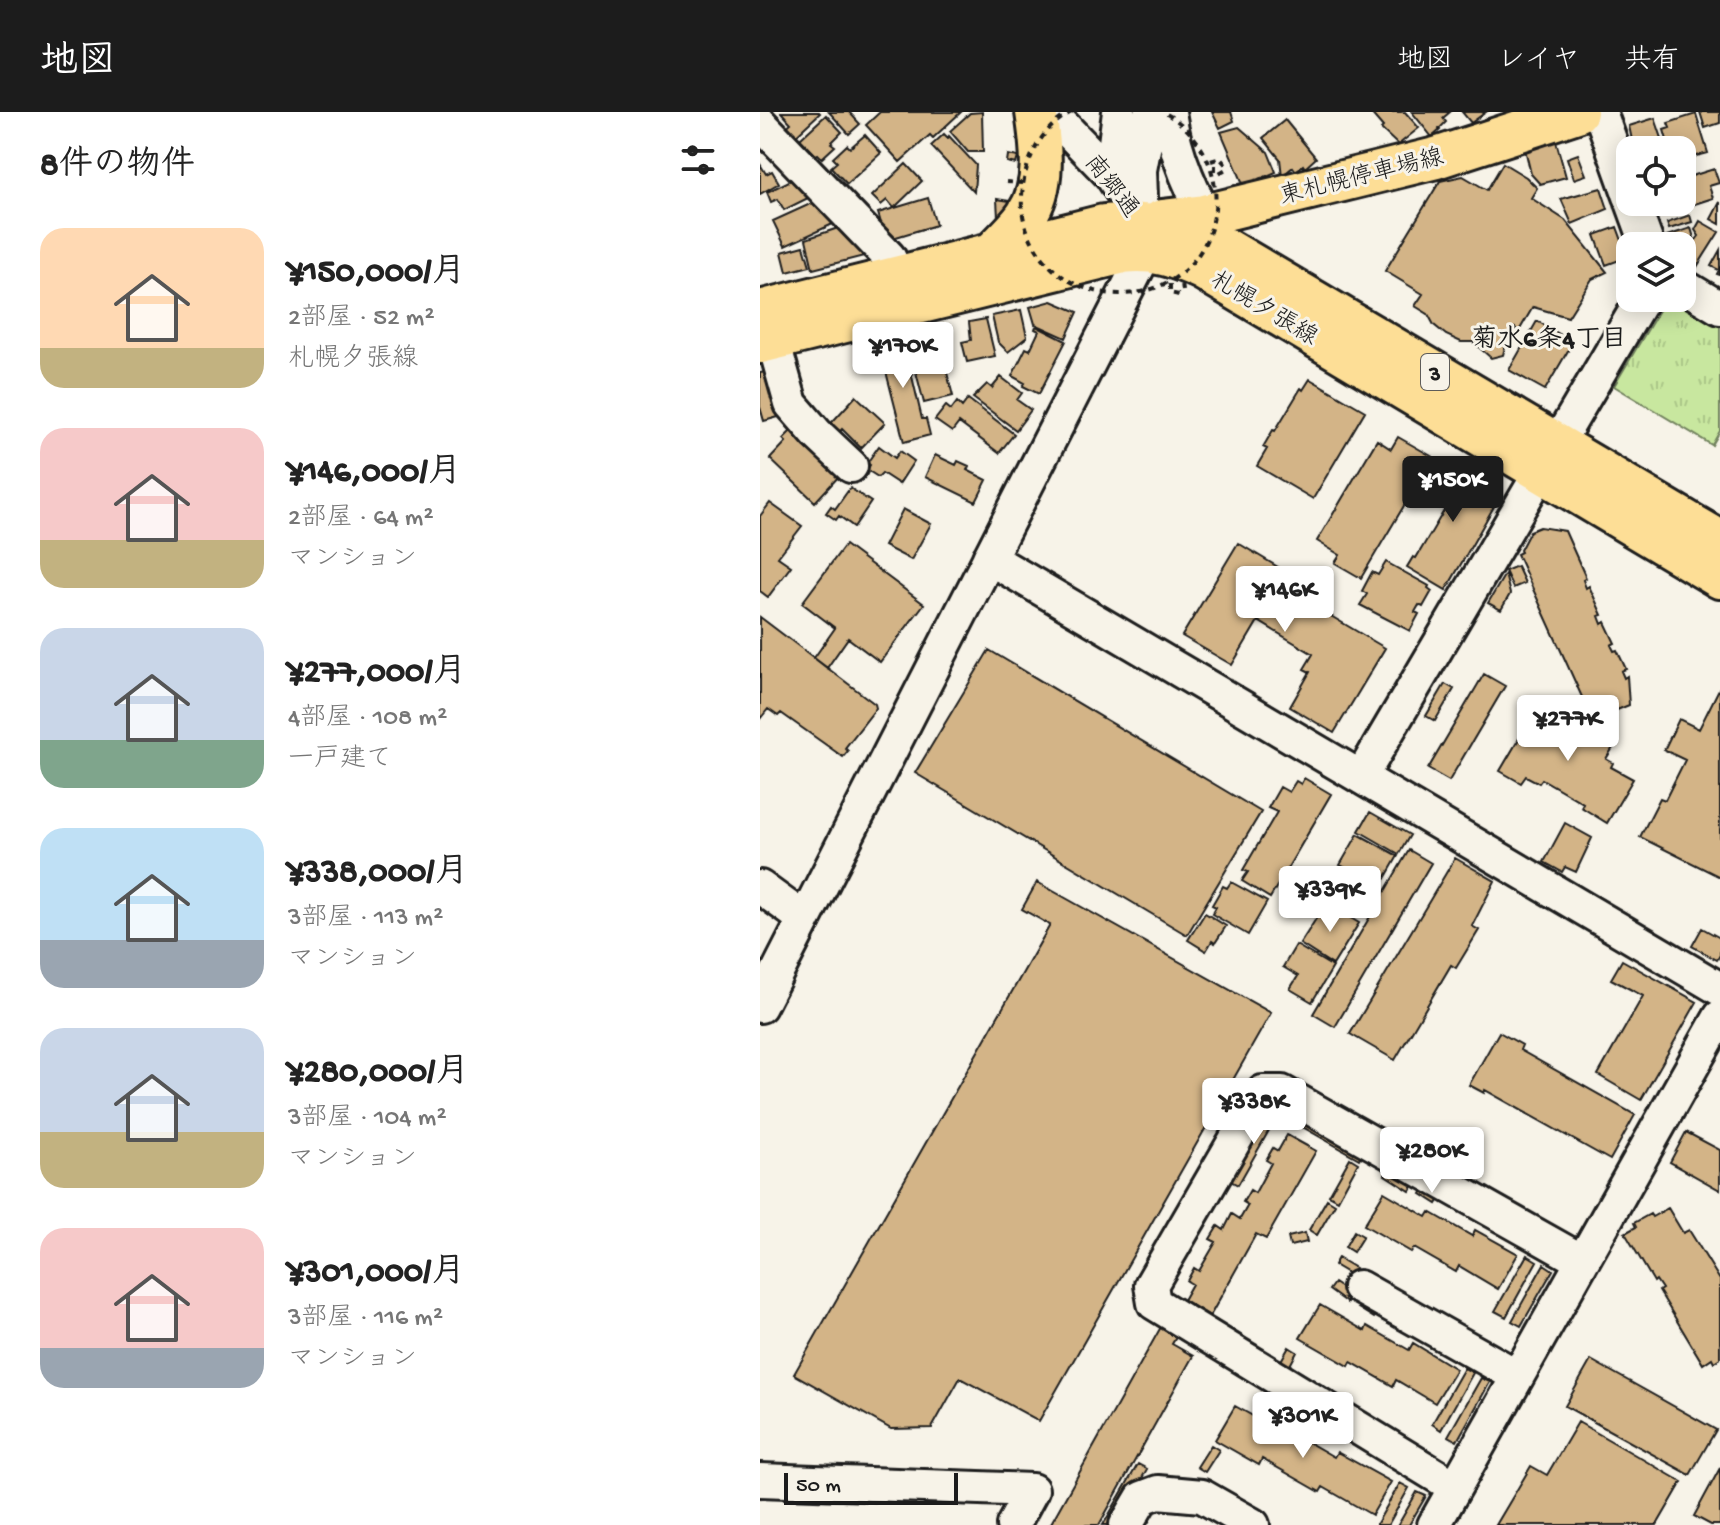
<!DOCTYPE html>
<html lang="ja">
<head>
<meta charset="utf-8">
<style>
	body { margin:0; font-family:"Gochi Hand","Klee One",sans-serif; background:#f2f2f2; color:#222; height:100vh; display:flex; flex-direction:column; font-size:30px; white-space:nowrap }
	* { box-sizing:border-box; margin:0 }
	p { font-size:26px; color:#767676 }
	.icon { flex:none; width:44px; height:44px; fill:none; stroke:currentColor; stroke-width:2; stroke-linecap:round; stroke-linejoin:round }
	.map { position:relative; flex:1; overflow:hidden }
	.sheet { display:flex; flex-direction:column; background:#fff; width:760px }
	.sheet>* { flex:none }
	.buttons { position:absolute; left:856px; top:24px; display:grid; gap:16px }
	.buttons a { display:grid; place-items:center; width:80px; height:80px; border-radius:16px; background:#fff; box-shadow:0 4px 20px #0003; font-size:40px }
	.scale { position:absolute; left:24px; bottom:20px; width:174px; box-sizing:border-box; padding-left:8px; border:4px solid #1c1c1c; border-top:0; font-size:22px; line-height:28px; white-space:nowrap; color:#1c1c1c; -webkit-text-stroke:6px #f7f3e8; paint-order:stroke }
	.price { position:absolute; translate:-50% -68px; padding:0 18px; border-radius:8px; background:#fff; color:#222; font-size:26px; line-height:52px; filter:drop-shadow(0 2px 4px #0008) }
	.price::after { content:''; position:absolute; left:50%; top:48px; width:24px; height:18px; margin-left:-12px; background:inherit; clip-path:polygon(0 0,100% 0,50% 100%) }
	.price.current { background:#1c1c1c; color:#fff }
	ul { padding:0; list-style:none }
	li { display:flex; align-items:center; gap:24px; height:200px; padding:0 40px }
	li span { display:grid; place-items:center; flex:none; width:224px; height:160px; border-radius:24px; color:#555 }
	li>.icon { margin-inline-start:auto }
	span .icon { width:96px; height:96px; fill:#fffc; stroke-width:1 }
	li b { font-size:34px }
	h2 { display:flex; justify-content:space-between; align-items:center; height:96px; padding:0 40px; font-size:34px }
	header { display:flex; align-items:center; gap:48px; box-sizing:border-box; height:112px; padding:0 40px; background:#1c1c1c; color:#fff }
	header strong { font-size:38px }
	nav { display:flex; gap:44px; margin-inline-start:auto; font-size:28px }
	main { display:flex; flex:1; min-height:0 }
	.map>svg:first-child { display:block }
	.park { fill:url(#park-tufts); stroke:#72825e; stroke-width:2 }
	.building { fill:#d3b487; stroke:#1c1c1c; stroke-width:2 }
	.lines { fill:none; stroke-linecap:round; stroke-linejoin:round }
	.minor-casing { stroke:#1c1c1c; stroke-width:38 }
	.major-casing { stroke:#1c1c1c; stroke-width:46 }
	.path { stroke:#1c1c1c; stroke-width:4; stroke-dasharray:6 6; stroke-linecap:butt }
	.minor { stroke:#f7f3e8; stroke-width:32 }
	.major { stroke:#fdde96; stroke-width:40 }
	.path-bridge { stroke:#1c1c1c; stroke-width:4; stroke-dasharray:6 6; stroke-linecap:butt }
	.labels { text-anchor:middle; stroke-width:6; stroke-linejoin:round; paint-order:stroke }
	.shield { fill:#f7f3e8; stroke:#5e5c59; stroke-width:2 }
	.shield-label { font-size:22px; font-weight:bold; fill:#1c1c1c }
	.street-label { font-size:24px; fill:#1c1c1c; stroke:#f7f3e8 }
	.neighbourhood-label { font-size:26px; font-weight:bold; fill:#1c1c1c; stroke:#f7f3e8 }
</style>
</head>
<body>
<header>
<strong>地図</strong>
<nav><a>地図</a><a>レイヤ</a><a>共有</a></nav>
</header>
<main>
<section class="sheet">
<h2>8件の物件<svg class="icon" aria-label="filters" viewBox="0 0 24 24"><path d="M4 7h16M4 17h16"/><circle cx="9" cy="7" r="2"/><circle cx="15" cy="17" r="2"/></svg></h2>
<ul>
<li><span style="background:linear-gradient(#ffd9b3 75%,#c2b280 0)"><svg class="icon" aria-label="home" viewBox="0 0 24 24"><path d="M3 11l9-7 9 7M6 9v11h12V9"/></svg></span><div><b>¥150,000/月</b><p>2部屋 · 52 m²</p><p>札幌夕張線</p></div></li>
<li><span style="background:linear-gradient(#f6c9c9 70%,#c2b280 0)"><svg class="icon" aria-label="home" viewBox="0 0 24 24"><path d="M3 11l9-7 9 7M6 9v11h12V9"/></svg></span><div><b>¥146,000/月</b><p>2部屋 · 64 m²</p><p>マンション</p></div></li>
<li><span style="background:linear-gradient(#c9d6e8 70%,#7fa58c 0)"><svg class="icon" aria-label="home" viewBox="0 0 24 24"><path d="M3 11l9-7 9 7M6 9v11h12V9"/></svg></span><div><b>¥277,000/月</b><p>4部屋 · 108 m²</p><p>一戸建て</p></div></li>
<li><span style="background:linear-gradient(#bfe0f5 70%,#9aa5b1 0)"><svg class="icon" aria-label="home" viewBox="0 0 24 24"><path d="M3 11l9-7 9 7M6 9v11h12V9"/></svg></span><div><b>¥338,000/月</b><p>3部屋 · 113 m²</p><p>マンション</p></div></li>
<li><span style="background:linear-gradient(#c9d6e8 65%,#c2b280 0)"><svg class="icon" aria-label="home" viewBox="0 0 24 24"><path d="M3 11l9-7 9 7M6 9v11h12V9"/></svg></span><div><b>¥280,000/月</b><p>3部屋 · 104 m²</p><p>マンション</p></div></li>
<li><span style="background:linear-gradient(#f6c9c9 75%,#9aa5b1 0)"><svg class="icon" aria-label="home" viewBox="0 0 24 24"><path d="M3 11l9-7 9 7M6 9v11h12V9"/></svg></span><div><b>¥301,000/月</b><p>3部屋 · 116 m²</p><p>マンション</p></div></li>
</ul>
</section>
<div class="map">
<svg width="960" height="1413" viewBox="0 0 960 1413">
	<defs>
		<pattern id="park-tufts" width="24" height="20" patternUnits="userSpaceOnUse" patternTransform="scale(2)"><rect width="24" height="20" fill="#c8e79f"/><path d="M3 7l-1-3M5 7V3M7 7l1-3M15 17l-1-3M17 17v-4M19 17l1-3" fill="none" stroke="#abc688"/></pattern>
	</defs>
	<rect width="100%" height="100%" fill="#f7f3e8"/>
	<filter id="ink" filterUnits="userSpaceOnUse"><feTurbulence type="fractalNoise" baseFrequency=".0125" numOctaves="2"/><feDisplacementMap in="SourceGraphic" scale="16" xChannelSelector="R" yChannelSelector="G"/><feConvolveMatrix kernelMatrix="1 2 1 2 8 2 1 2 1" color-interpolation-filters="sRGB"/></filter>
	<g filter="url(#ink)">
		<path class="park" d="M917 186 960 212V319L952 333 854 274 904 190Z"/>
		<path class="building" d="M21 0H59L60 1 31 28 23 18 31 11Z
			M69 0H89L100 12 89 22Z
			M120 0H201L173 26 170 23 140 50 106 13Z
			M222 0 223 40H208L190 19 210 1Z
			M452 0H471L474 9 460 16Z
			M610 0H645L659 16 638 33 621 17 623 15Z
			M652 0H690L683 6 686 10 679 17 680 18 672 25Z
			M702 0H726L711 11Z
			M940 0H960V11L945 16Z
			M936 2 948 41 922 48V38H910L904 18 910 16 908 11Z
			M66 3 82 20 71 31 75 34 62 46 58 42 56 43 40 27Z
			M895 6 906 38H874L869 14Z
			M525 8 556 46 545 56 543 53 536 59 533 55 522 64 520 47 503 26Z
			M479 15 508 40 516 60 484 74 461 20Z
			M184 22 188 26 189 24 216 53 214 80 171 34Z
			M105 23 121 41 87 72 71 55 77 50 73 46 87 33 90 36Z
			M796 29 806 65 780 72 771 62 765 37Z
			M818 42 826 63 814 67 807 46Z
			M248 43 258 45 256 52 247 50Z
			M743 51 766 65 777 76 771 86 805 108 847 160 832 167 808 205 773 195 759 219 755 216 746 231 743 243 731 246 713 230H701L686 223 674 213 668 202 655 194 663 182 625 159 680 69 703 64 727 78Z
			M0 52 6 62 12 59 19 71 0 82Z
			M146 52 162 69 134 96 127 88 121 93 112 84Z
			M954 57 959 71 949 74 953 86 910 100 907 90H922V67Z
			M39 64 50 85 24 98 18 87 11 90 7 80Z
			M841 76 848 97 812 112 801 87Z
			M168 86 176 113 126 128 118 101Z
			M237 87 250 89 249 107 238 106Z
			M59 88 75 111 25 134 13 109Z
			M960 90V112L951 107Z
			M930 103 932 110 909 117 907 111Z
			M940 109 959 120 935 158 922 149 921 134 936 128 939 124 935 118Z
			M84 114 108 143 53 157 46 127Z
			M857 115 868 145 846 153 835 123Z
			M931 116 934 126 910 134 907 124Z
			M44 134 50 154 27 160 22 140Z
			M960 138V163L957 162 959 158 951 154Z
			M292 189 318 200 306 226 275 212 270 195Z
			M261 198 267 225 248 240 238 230 232 204Z
			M226 207 235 244 207 250 202 230 211 228 209 210Z
			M777 209 813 230 785 278 749 258Z
			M276 214 306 229 279 282 263 274 265 271 252 264 266 236 270 238 279 219 275 217Z
			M143 226 162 307H166L170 323 144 330 119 232Z
			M183 245 193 284 164 291 155 256 168 253 167 249Z
			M10 259 22 304 4 309 0 295V261Z
			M241 265 262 281 257 288 271 298 256 318 213 286 227 272 232 276Z
			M550 267 605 299 553 387 497 354 507 337 503 335 513 318 515 319 541 276 543 278Z
			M96 284 125 311 101 336 82 317 72 328 63 320Z
			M208 287 254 322 239 341 199 311 192 320 175 308 186 294 191 298 197 290 202 295Z
			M33 317 81 362 55 390 10 347 26 330 23 327Z
			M638 325 673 345 601 466 575 451 580 443 557 429 617 328 631 337Z
			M119 334 135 346 140 339 154 349 139 372 122 361 118 365 107 358 110 353 107 351Z
			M175 343 196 353 198 349 209 354 207 358 227 368 216 390 165 365Z
			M685 349 716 367 714 370 735 382 731 389 736 391 686 478 647 455 653 445 656 446 685 397 674 391 679 383 673 379 677 374 668 370 680 350 683 351Z
			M90 376 111 390 94 415 79 404 76 408 66 401 71 394 75 397Z
			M10 391 42 414 18 445 31 454 8 485 0 479V404Z
			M143 397 171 412 151 448 124 434Z
			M780 415 805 419 826 466 823 468 826 476 829 474 842 503 839 504 842 512 845 510 855 531 851 533 854 539 857 538 866 557 861 559 864 566 867 564 869 593 845 603 826 594 757 442 761 440 760 438 770 419Z
			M478 431 528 461 520 474 625 536 574 621 530 595 550 560 544 557 553 542 498 509 472 553 422 524Z
			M85 433 164 492 120 550 88 526 67 556 54 546 75 516 42 491Z
			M626 450 669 474 668 476 672 479 663 495 659 493 655 500 659 502 650 519 600 493 607 482 602 479 612 460 618 463Z
			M757 454 765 471 753 476 745 459Z
			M745 462 750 482 741 498 728 491Z
			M0 505 115 592 116 596 85 636 88 639 83 645 21 601 18 604 8 597 0 607Z
			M229 538 501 700 427 823 155 661Z
			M724 562 745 574 689 669 668 657Z
			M685 572 694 577 675 609 666 604Z
			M960 575V765L880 725 900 686 905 688 925 648 904 638 919 607 939 617Z
			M780 591 801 604 798 610 828 627 832 621 854 634 846 647 853 651 851 655 873 667 847 711 821 695 823 691 782 667 779 671 766 664 761 671 740 659Z
			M544 666 571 682 510 786 482 769 488 760 483 758 517 700 508 696 520 675 529 680 536 669 541 672Z
			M610 700 650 723 639 742 599 719Z
			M805 711 832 726 816 760 805 755 802 760 784 750Z
			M598 722 638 744 620 775 615 772 598 802 576 790 593 760 580 753Z
			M649 738 671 751 575 915 553 902Z
			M695 746 735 769 712 814 719 818 696 856 691 853 635 948 590 922Z
			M277 770 511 901 279 1309 200 1266 172 1316 131 1317 34 1262 290 813 262 797Z
			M471 770 507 790 488 823 452 802 456 795 452 793 463 774 467 776Z
			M566 791 599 811 573 853 540 832Z
			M445 801 466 814 455 831 452 829 446 839 428 828Z
			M942 816 960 826V843L957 848 932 834Z
			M536 833 573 855 552 890 530 877 538 864 523 855Z
			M862 848 937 890 881 988 838 963 883 884 851 867Z
			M739 920 762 933 760 938 875 1003 850 1048 725 978 724 981 709 973Z
			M511 994 520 999 478 1073 469 1068Z
			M530 995 604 1038 599 1047 525 1005Z
			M926 1020 960 1038V1078L910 1050Z
			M527 1023 556 1039 506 1127 496 1122 450 1204 423 1188 432 1172 427 1169 434 1156 439 1159 456 1130 450 1127 458 1114 464 1118 472 1102 480 1107 488 1093 483 1090 490 1078 495 1081 511 1051 506 1048 513 1036 518 1039Z
			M590 1046 598 1051 578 1088 569 1083Z
			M630 1055 655 1071 650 1079 625 1063Z
			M666 1074 682 1084 677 1092 661 1082Z
			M624 1080 667 1105 670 1100 712 1124 715 1118 758 1142 738 1177 699 1154 696 1160 654 1136 651 1140 604 1113Z
			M567 1087 575 1092 557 1123 549 1118Z
			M908 1096 923 1121 929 1118 960 1168V1246L954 1250 952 1246 943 1252 899 1179 902 1177 896 1168 894 1170 865 1121 876 1115 874 1111 890 1102 892 1105Z
			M594 1119 603 1124 593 1140 585 1135Z
			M545 1121 547 1130 530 1134 528 1125Z
			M767 1143 777 1149 746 1205 735 1199Z
			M578 1146 595 1156 591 1163 574 1153Z
			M784 1152 793 1158 761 1214 752 1209Z
			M574 1171 592 1183 587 1191 569 1178Z
			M603 1188 619 1199 614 1206 598 1196Z
			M560 1193 605 1219 607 1214 649 1238 653 1231 696 1257 675 1291 636 1268 633 1274 591 1250 589 1254 540 1226Z
			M402 1213 418 1222 412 1232 433 1244 339 1413H290Z
			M529 1235 537 1240 528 1257 519 1252Z
			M831 1248 956 1318 930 1363 805 1294Z
			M704 1256 713 1261 681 1318 672 1312Z
			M721 1266 730 1270 697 1329 688 1324Z
			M519 1285 552 1304 548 1313 514 1294Z
			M475 1294 518 1318 520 1314 574 1345 577 1340 631 1370 612 1403 563 1375 560 1380 502 1347 499 1353 455 1328Z
			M818 1310 922 1370 897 1413H736L771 1354 787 1363Z
			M451 1333 459 1338 445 1360 437 1355Z
			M378 1352 387 1357 356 1413H343Z
			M960 1356V1413H951L934 1404Z
			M640 1371 649 1376 628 1413H616Z
			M657 1380 666 1384 649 1413H638Z"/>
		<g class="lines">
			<defs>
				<path id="minor" d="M290 0 351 63 380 108
					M409 0C415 45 434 84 456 123
					M840 0 870 84
					M0 11 129 145 138 164
					M351 63 359 0
					M872 90 888 134
					M922 173 960 196
					M13 228 31 292 57 322 91 354
					M229 446 960 877
					M601 665 883 186
					M0 775 44 807
					M0 894 387 138 382 111 380 58 391 0
					M599 1175 757 1264
					M0 1368 272 1378 253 1413
					M695 1375 394 1191 391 1173 503 980H522L822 1149
					M366 1413 382 1386 398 1380 442 1384 493 1413
					M674 1413 960 905"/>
				<path id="major" d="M402 108 445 103 676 46 817 0
					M232 141C244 129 257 117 266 104 287 74 281 33 276 0
					M0 199 344 113C388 108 424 116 463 135L960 429
					M0 231 363 141C394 137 414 145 442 157L960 466"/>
			</defs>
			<use href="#minor" class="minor-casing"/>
			<use href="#major" class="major-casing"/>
			<path class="path" d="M451 49 460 46 466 53V57L459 61 455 60V51"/>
			<use href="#minor" class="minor"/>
			<use href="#major" class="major"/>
			<path class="path-bridge" d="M312 0C281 15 263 51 262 85 260 111 273 137 291 155 332 195 408 191 440 140 471 91 454 27 403 0
				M246 70 262 71
				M410 172V181L419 183 423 179 422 171"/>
		</g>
	</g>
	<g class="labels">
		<rect class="shield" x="661" y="242" width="28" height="36" rx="6"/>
		<g class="shield-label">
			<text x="675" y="268">3</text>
		</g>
		<g class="street-label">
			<text transform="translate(601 63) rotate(-14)" y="8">東札幌停車場線</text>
			<text transform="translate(353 73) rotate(52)" y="8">南郷通</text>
			<text transform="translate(505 195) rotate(31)" y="8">札幌夕張線</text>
		</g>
		<g class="neighbourhood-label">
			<text x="789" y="234">菊水6条4丁目</text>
		</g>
	</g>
</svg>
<div class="buttons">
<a><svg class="icon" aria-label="locate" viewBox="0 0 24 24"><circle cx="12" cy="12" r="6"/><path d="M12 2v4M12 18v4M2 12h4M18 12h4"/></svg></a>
<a><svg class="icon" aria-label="layers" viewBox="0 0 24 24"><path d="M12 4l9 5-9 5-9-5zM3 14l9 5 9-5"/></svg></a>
</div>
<div class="scale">50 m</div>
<b class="price" style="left:143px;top:278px">¥170K</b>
<b class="price current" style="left:693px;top:412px">¥150K</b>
<b class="price" style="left:525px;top:522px">¥146K</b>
<b class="price" style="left:808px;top:651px">¥277K</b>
<b class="price" style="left:570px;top:822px">¥339K</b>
<b class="price" style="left:494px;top:1034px">¥338K</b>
<b class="price" style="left:672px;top:1083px">¥280K</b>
<b class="price" style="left:543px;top:1348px">¥301K</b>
</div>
</main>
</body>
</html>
